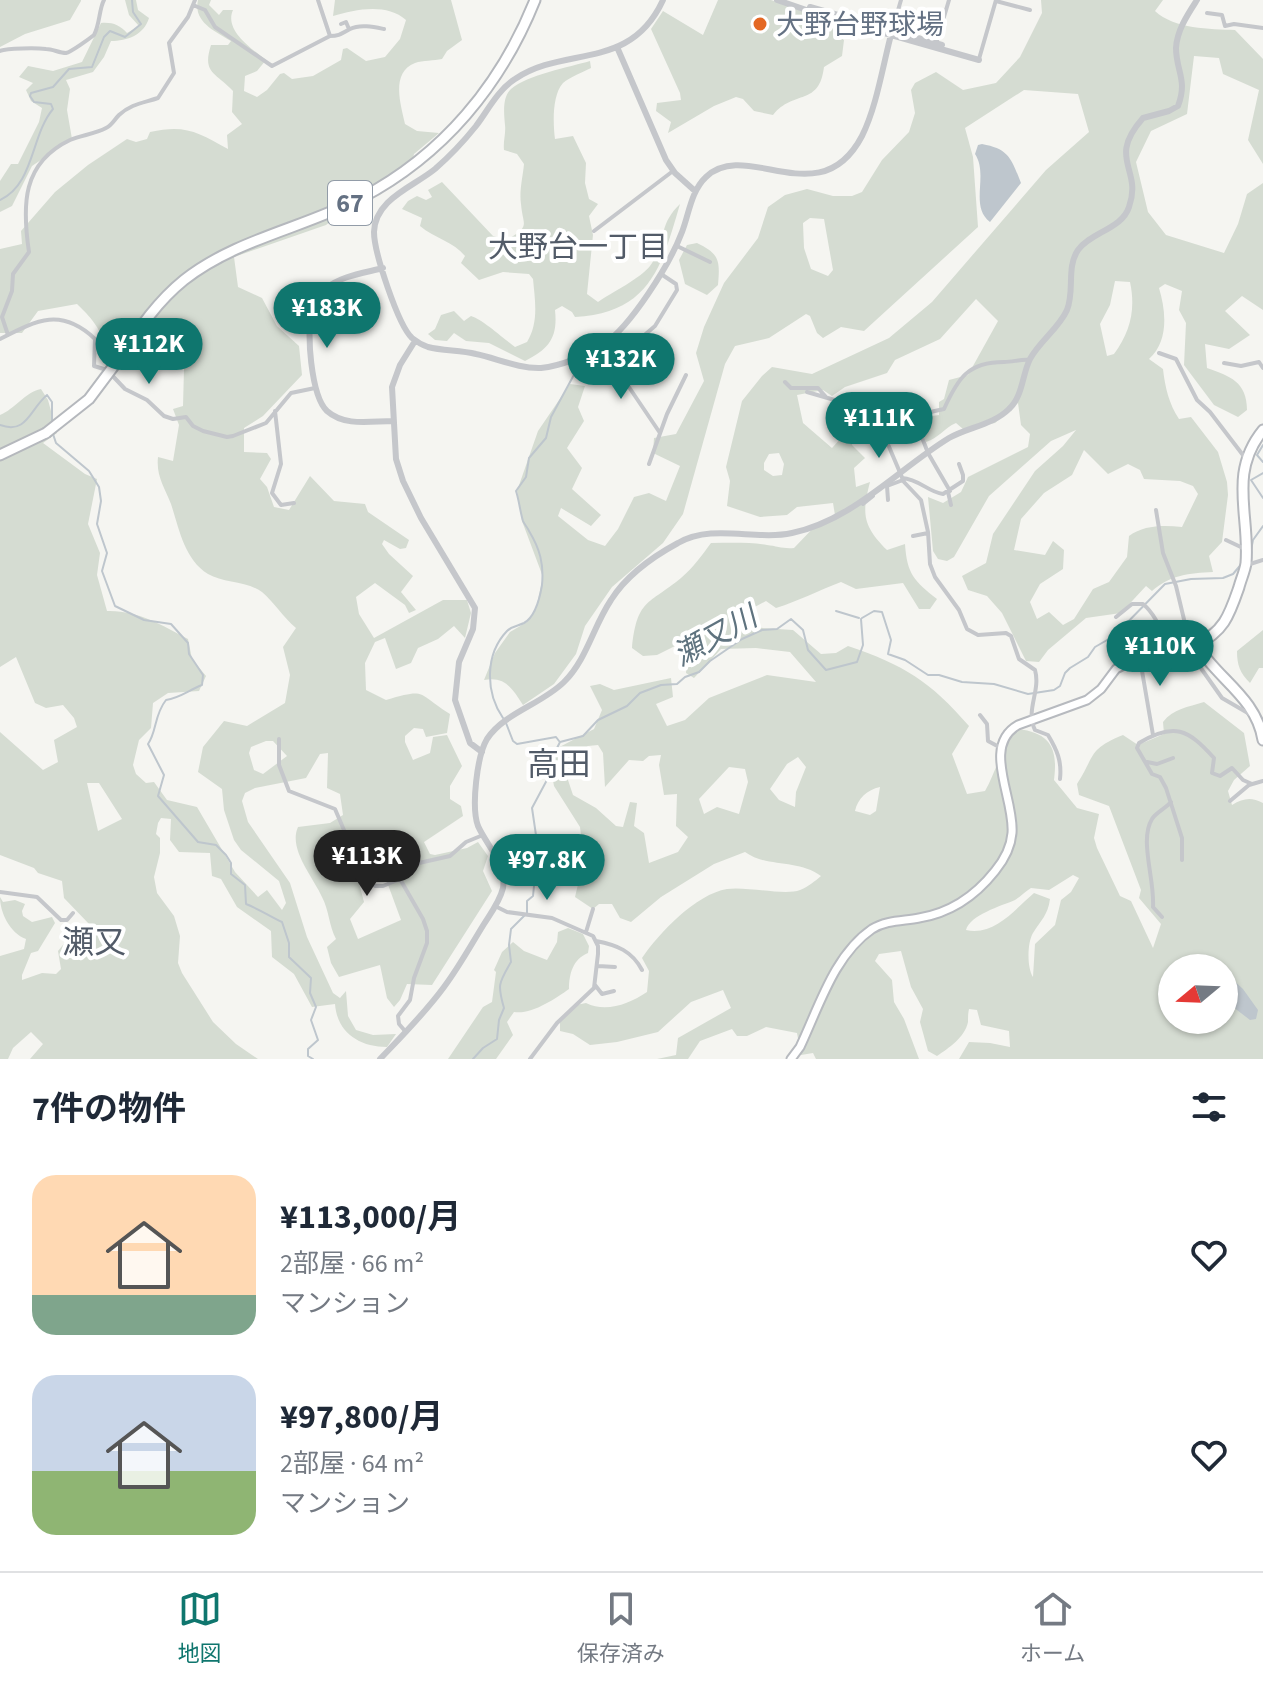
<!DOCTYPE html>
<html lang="ja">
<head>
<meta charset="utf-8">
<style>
	body { margin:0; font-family:"Source Sans 3","Noto Sans JP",sans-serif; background:#f6f6f7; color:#1f2937; height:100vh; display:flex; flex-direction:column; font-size:30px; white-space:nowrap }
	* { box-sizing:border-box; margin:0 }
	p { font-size:26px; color:#747a83 }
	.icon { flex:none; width:44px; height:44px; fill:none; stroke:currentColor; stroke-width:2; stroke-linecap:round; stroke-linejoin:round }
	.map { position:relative; height:1059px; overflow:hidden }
	.panel { display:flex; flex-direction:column; background:#fff; flex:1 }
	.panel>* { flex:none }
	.needle { width:52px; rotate:251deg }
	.fabs { position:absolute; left:1158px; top:954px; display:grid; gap:16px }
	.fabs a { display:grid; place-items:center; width:80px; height:80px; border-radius:50%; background:#fff; box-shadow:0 2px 6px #0004; font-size:40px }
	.price { position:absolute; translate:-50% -68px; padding:0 18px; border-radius:28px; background:#0f766e; color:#fff; font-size:26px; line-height:52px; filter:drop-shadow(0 2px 4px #0008) }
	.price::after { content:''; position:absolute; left:50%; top:48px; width:24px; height:18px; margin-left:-12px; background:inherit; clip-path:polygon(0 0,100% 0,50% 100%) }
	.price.active { background:#222; color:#fff }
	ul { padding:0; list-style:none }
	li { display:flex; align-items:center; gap:24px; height:200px; padding:0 32px }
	li span { display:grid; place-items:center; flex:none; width:224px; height:160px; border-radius:24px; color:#555 }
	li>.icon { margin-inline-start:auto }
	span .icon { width:96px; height:96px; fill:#fffc; stroke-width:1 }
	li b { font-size:34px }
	h2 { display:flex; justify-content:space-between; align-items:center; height:96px; padding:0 32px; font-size:34px }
	.dock { display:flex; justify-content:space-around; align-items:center; height:112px; border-top:2px solid #e0e1e3; background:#fff; font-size:22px; color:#747a83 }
	.dock a { display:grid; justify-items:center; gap:4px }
	.dock .active { color:#0f766e }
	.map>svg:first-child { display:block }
	.green { fill:#d5dcd2; fill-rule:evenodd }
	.water { fill:#bec6cd }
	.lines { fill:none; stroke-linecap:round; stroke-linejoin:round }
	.stream { stroke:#bec6cd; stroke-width:2 }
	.secondary-casing { stroke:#b7babf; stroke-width:11 }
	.primary-casing { stroke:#b5b8bd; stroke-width:13 }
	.minor { stroke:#c5c7cb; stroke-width:4 }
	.tertiary { stroke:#c5c7cb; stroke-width:6 }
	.secondary { stroke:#fff; stroke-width:7 }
	.primary { stroke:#fff; stroke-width:9 }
	.primary-bridge-casing { stroke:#b5b8bd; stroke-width:13; stroke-linecap:butt }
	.primary-bridge { stroke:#fff; stroke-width:9 }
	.poi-dot { fill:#e46823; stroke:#fff; stroke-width:3 }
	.labels { text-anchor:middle; stroke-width:8; stroke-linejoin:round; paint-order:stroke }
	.shield { fill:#fff; stroke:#929ca8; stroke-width:2 }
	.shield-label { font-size:26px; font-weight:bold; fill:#647183 }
	.poi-label { font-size:28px; fill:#647183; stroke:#fff; text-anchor:start }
	.neighbourhood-label { font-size:30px; fill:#525b68; stroke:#fff }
	.water-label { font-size:30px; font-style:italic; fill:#5f737f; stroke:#fff }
	.quarter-label { font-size:32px; fill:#525b68; stroke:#fff }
</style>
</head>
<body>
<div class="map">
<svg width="1263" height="1059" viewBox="0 0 1263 1059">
	<rect width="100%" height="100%" fill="#f5f5f1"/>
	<path class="green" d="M0 0H81V1L70 20 25 34 0 47Z
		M125 0H136L138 10 149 18C144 35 127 41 111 41L104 57 93 72 66 80 70 89 67 110 72 139 32 166 12 206 0 212V181L11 164H18L39 122 42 108 31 101 26 90 33 83 19 77 28 66 53 71 82 62 101 23C112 22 120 25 127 33L139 26 129 15Z
		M198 0H211L209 5 219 15 223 10H233C224 30 251 48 266 60L257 71 245 76 244 91 257 97 267 90 280 74 284 73 292 79 313 76 341 60 343 49 347 48 366 61 385 57 400 39 406 20C387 3 356 9 333 16L335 0H451L462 40 447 51 442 59C434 61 423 60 415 63 390 73 401 105 405 124L417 131 439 133 414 154 413 159 326 225 234 257 238 287 262 298 277 326 299 346 302 375 263 416 244 428V452L267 453 271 459 260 479 267 487 274 507 289 510 310 476 334 501 365 504 368 512 409 540 406 548 400 549 384 540 382 544 389 554 413 576 401 592 416 610 409 613 405 605 375 583 356 597 359 614 374 638 443 600H467L471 613 465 638 454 626 438 639 418 648 411 663 396 669 385 638 375 642 365 663 366 690 386 700C428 688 416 693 450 714L447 733 426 737 423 729 414 728 405 736V742L413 760 430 753 433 737 447 735 462 766 450 786V799L461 806 463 816 424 842 430 854 435 855 467 848 478 842 488 856 483 871 492 891 432 985 407 984 400 1000 394 1007 387 998 380 965 339 977 331 963 327 947 336 939C329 926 329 910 322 897 313 877 288 849 298 827L330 823 343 815 340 794 327 788 328 753 320 754 306 778 255 788 245 793 242 801 248 822 290 883 307 937 333 993 340 998 346 991 348 1016 356 1030 373 1035 396 1034 387 1047C359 1047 337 1032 335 1004L312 1007 294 974 272 957 271 931 237 907 221 879 212 876 210 853 179 852 170 840 171 819 161 818 158 823 156 834 160 838V853L154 877 157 893 174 916 180 936 178 963 182 973 213 1022 236 1044 258 1059H30L43 1044 31 1032 13 1048 8 1059H0V956L24 949 26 939C10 933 0 913 0 897L3 902 15 900 25 904 22 911 23 916 32 922 52 917 55 923 38 951 31 953 22 975V980L42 973 56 974 61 969 58 951 67 940 90 925 64 898 62 881 38 873 34 868 0 855V732L43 770 58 762 54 740 77 727 74 718 63 705 46 708 35 703 16 657 0 667V415C15 409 25 392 41 389L48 400 57 433 43 443 85 474 97 479 88 524 100 553 97 575 107 611C137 610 162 625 188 639L192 659 206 676 199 691 168 693 153 703 151 728 139 740 133 765 136 774 146 783 154 782 167 800 197 807 235 872 258 897 267 890 282 910 286 903 279 881 241 850 234 840 224 810 222 789 198 772 203 747 224 721 247 726 285 703 290 675 283 647 296 628C283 617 273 601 262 592 247 581 223 583 208 574 184 559 179 528 171 504 164 486 156 476 158 457L173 461 179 425 173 409 183 406 184 369 158 354 132 358 130 331 107 357C104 333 94 320 77 304L38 311 22 333H0V249L22 244 21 231 55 192 88 165 127 139 136 142 147 139 150 132C185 124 198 132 228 149L227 135 242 124 232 112 233 91C215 72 202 73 211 45H228L231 41C215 31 193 22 198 0ZM266 741H273L287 756 263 774 254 770 249 753 251 747ZM87 783H99L122 819 98 831ZM375 876 387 882 401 920 358 939 350 919 364 902 359 883Z
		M718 0H771L836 23 833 33 844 40 842 56 824 67C819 107 794 89 773 115L754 111 743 99 736 97 714 106 668 133 671 122 656 111 657 103 681 100 680 93 651 29 663 11 703 35Z
		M1041 0H1163L1155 11C1174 29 1210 29 1235 30L1263 59V164L1248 140 1259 90 1223 74 1219 58 1194 56 1187 114 1151 131 1136 162 1148 212 1166 235 1224 253 1238 224 1247 194 1263 183V310L1242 296 1225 311 1250 335 1229 349 1205 344 1207 368C1230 376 1247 382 1247 410L1238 417 1214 405 1184 365 1186 323 1179 310 1182 291 1165 284 1159 288C1166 311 1169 341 1149 359L1163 369C1165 387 1169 404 1179 419L1191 417 1218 452 1227 482 1228 495 1222 542 1209 556 1213 572C1189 573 1170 575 1152 591L1146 586 1121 613 1086 618 1048 650 1039 662 1026 661 1002 613 987 596 968 590 962 576 986 563 993 534 1035 471 1063 446 1076 430 1051 441 989 496 954 557 947 561 938 559 933 551 928 497 943 503 961 492 968 477 1028 447 1030 434 1021 425 1018 403 995 423 963 429 956 423C944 428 939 438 926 442L915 418 892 421 894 415 919 405 925 417 939 415V402L944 399 949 380 968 375 998 321 976 299 940 339 895 360 887 373 845 387 832 396 823 390 797 395 803 423 832 448 842 437 855 428 852 445 865 458 854 468 856 487 870 482C862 513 862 525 887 550L905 544C907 574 914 581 937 599L930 609H919L903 583 856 589 841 582C819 590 799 601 776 608L766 601 751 609 749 627 793 630 821 654 836 653 848 646C904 665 930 681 969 726L952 754 967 794 985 791C997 770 1001 746 1018 729 1051 733 1058 749 1054 780L1077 808 1099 814 1094 838 1097 848 1120 896 1131 901 1153 948 1161 924 1139 898 1141 890 1109 806 1079 795 1077 784C1095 756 1088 749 1123 735L1138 745 1164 734 1163 722C1173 709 1188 707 1204 702L1244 733 1250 766 1234 780 1228 791 1232 805C1244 798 1251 797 1263 803V1059H959L969 1042 990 1043 1010 1047 1009 1031 981 1025 977 1010 969 1009C968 1013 968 1018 968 1022 965 1037 949 1048 937 1056L928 1051 920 1022 923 1009 911 987 901 951 879 954 875 961 892 980 894 1002 904 1019 919 1059H816L813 1053 801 1055 797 1033 766 1027 747 1036H737L732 1029 700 1041 688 1059H657L676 1055 678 1038 731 1008 723 990 691 1002 658 1032 617 1042 590 1045 573 1034 560 1031V1019L576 1005 586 1003C606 1013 629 1004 647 992L649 971 642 958C659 933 696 894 727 889 746 886 785 896 800 890 808 887 815 881 821 876 798 859 767 868 745 852L714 864 661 897 631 922 620 918 612 904H599L593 909 575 897 584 859 580 827 554 786 548 753 594 729 602 710 590 686 600 684 614 690 671 678 673 697 656 704 667 726 685 720 709 698 767 675 816 682 790 652 756 648 721 649 694 678 686 673 687 655 677 645 657 655 643 656 632 648C637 599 648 605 681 578 693 568 702 555 711 543 730 543 749 542 767 545 777 546 783 549 794 548L819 522 835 515 833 503 797 507 787 515 760 517 727 506 730 481 726 467 742 401 762 376 772 367 812 374 889 338 932 302 1046 170 1089 132 1078 94 1024 90 965 128 973 157 978 227 864 331 841 327 823 338 817 333 810 316 806 314 769 338 735 346 725 364 683 514 663 543 612 587 585 626 576 654 554 684 523 705C512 688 505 676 484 680L495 653 510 632 527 622 536 609 543 577 522 521 517 491 538 431 570 384 585 386 578 407 584 421 567 448 582 468 572 489 601 515 591 526 561 508 558 516 588 540 605 546 618 529 634 497 649 493 666 501 680 466 653 453 654 438 676 434 704 381 696 353 704 327 724 283 758 238 768 207 785 195 807 189 833 196H852L862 192 882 160 909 132 915 113 911 90 915 83 936 72 963 90 996 83 1020 57 1042 13ZM810 218 824 219 833 270 828 276 811 269 804 248 803 223ZM1115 281 1130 282C1136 310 1130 332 1114 354L1107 356 1100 324 1110 305ZM1084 450 1108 474 1128 464 1140 470 1144 479 1180 481 1193 486 1198 494 1182 527C1163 525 1144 525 1129 536L1127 557 1109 582 1093 589 1074 619 1063 625 1049 612 1037 619 1030 602 1040 584 1063 569 1064 550 1053 541 1045 555 1014 550 1021 519 1044 493 1072 475ZM779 453 784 464 782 475 773 476 764 470V463L769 454ZM598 745 603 753 605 787 629 760 643 761 649 756 661 755 659 765 664 795 677 794 676 826 688 837 678 852 649 863 644 833 634 826 637 803 630 802 623 827 616 826 596 808 573 795 565 771 568 761 588 746ZM798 757 806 767 796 792 795 807 779 800 770 789 787 764ZM729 767 745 769 748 782 739 814 717 807 704 814 699 799ZM880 787 876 811 870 815 855 811C858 798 867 790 880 787ZM1073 875 1079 878 1071 892 1061 900 1055 925 1035 944 1033 977C1027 968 1027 943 1033 933 1041 920 1048 915 1050 899L1034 893C1014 910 995 936 966 930 970 915 1001 906 1015 900 1020 897 1026 891 1031 888L1049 890ZM1172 968H1224V1020H1172Z
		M590 61 591 68C583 72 570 77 563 83 552 95 553 124 555 139L573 136 586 163 585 183 589 199 598 204 589 216 593 235 587 294 598 302C611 293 641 278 650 266 667 242 657 226 680 204 662 266 650 313 575 317L572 312 562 306 555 310C558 338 549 349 525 361L489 343 466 341 454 333 447 341 435 340 428 334 435 329 441 315 454 311 464 321 471 316C482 319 504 339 515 347L527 342C539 322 535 301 533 279L529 274 503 272 479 280 461 263 465 256C454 242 434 238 420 226L422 218 402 209 408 201 417 196 426 200 432 197 428 190 442 182 493 236 507 240C531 225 523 227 521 204 519 191 523 176 524 164L517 154 504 150C503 141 506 134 505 125 504 114 502 97 511 89 527 75 570 67 590 61Z
		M697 243C720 254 720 261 718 285L707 295 685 284 679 260 687 245Z
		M1263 630V668H1259L1250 683C1240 673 1237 665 1237 651Z
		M568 928 583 934 589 946 588 953C573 959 569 974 569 989 555 999 531 1015 514 1012L507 1022 513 1035 496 1059H448L483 1007 492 1002 496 972 494 970 502 952 513 942 524 951 547 960 557 942 558 932Z"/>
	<path class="water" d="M982 144C1009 149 1011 158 1021 183L990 222C969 206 989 175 975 154L978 145Z
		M1230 977 1243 989 1258 1010 1256 1019 1250 1020 1224 1000V978Z"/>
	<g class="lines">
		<path class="stream" d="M0 200C34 185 31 135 53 109L51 104 34 102 30 96 31 93 53 87 69 69 92 67 104 37 110 31 125 37 141 24 133 12 132 0
			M587 351 593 339
			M0 425C27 435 30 409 47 395L52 402V424
			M53 434 56 443 89 471 99 487 101 501 97 524 107 553 102 571 115 606 144 620 171 624 188 643 189 654 203 675 202 685C189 690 180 698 166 700 154 715 157 731 148 744L164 775 158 796 198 842 216 845 226 855 231 863V874L245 885 246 904C259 909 269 916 282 922L289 943V957L311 978 310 993 316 1007 311 1020 318 1040 308 1049V1056L313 1059
			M1263 445 1257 455 1263 462
			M1263 473 1251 480 1263 498
			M1251 550 1253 540 1263 526
			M836 611 859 618
			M862 618 874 611 882 612 891 640 888 654 905 660 928 675H939L962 682 994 684 1028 694 1054 690 1060 686 1065 673 1070 668 1088 657 1095 647 1114 636 1165 584 1191 579 1223 578 1233 574 1244 561
			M503 718C485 692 485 654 507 631 512 626 518 626 524 623 535 617 540 597 542 585 544 564 540 549 529 531 528 528 524 524 523 521 520 511 519 500 516 491L526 477 529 458 546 438 551 417 582 360
			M506 723 513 741 517 744 556 737 559 741
			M473 1059 483 1048 497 1039 499 1020 504 1008C497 984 499 983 511 962L509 945 511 929 527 913V901L533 896 534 886 541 869 532 808 548 778 545 763 547 757 557 748 560 742 583 736 598 720 627 706 640 693 661 685 677 684 685 677 699 672 710 661 742 639 762 630 777 629 791 619 803 630 808 650 826 670 857 662 863 645 861 619"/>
		<defs>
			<path id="secondary" d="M791 1059 800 1047C819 1007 834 955 872 929 886 920 904 921 919 918 950 913 976 895 995 871 1004 860 1011 846 1012 833 1015 799 981 746 1018 725L1087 700 1101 689 1116 669 1166 643 1180 641 1196 644"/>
			<path id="primary" d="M122 355C140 327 158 301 184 280 236 239 304 228 361 198 443 155 501 85 535 0
				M1263 430C1228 473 1250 515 1246 563 1245 571 1241 579 1239 587 1230 613 1224 633 1196 644 1217 679 1256 697 1263 740
				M0 455 46 433"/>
		</defs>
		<use href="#secondary" class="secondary-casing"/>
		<use href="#primary" class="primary-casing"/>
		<path class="minor" d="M996 1 1030 10
			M193 5 205 10 215 27 272 66 330 36 318 0
			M1207 13 1222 15 1225 26 1234 24 1263 28
			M341 24 346 22 349 29
			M892 31 901 0
			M330 36C340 36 342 33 350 29 360 24 374 27 384 29
			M936 44 949 0
			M0 51C7 48 37 48 46 49 53 49 59 53 66 53 71 52 89 39 94 35 100 24 99 9 104 0
			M979 59 996 0
			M594 231 673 171
			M677 246 710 262
			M8 335 2 317 12 291 13 274 29 252C22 205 22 163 70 140 82 135 95 134 106 128 112 125 114 120 119 115 131 104 143 103 158 98L174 73 169 43 188 17 195 0
			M0 339C37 320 61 307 95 339L94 366 107 370 125 389 147 400 164 416 173 419 186 417 193 426 203 431 227 437 233 436 266 423 291 393 315 388
			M1159 353 1176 359 1197 400 1210 412 1246 459
			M1030 360C1021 359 1013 362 1004 362 968 362 958 378 944 409L898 419 885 428 884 435 904 482 921 500 928 532 930 564 935 577 959 610 967 629 978 635 1006 633 1011 636 1019 659 1035 670C1041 691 1025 710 1035 730L1048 735C1057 750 1062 761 1060 779
			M1224 363 1241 366 1259 362 1263 368
			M785 382 791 388H818L826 397
			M807 392 838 401
			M275 411 281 464 272 493 281 505 294 503
			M900 420 916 422 928 453 950 491
			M885 428 868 427 858 418 844 424 836 409V402L861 394 869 403C886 402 890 405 902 418
			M660 433 614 365V361L655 326 677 290 676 284 661 274
			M649 464 667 414 686 375
			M902 478C919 479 928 492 943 494L963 481V475L959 464
			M887 486 903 480
			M887 486 888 500
			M948 492 951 505
			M863 504 873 496
			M1156 510 1163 553 1176 586 1193 657 1222 698 1253 716
			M913 536 928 533
			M1226 540 1245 549
			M1247 565 1263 560
			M1116 617 1132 604H1143C1155 614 1161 628 1166 643L1141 665 1153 735
			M980 715 987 724 988 741 1001 748
			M279 739V765L289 791 335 809 364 877 375 886H383L400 879 419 863 450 856 466 842 483 835
			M1147 762 1157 764 1173 758
			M1230 801 1249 785 1263 781
			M1182 860V838L1166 788 1160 777 1152 774 1137 748 1139 743C1174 722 1188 729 1214 758L1212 773 1220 776 1232 768 1243 780 1252 784
			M350 878 361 870
			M400 879 423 919 427 931V943L414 978 410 1000 398 1016 399 1024 405 1031
			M0 892 37 897 61 920H67L73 913
			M495 906 507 912 552 918 593 936 598 946V954L594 988 557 1023 530 1059
			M1162 917 1153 907C1155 880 1139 840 1152 819 1155 813 1166 808 1171 802
			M586 932 593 909
			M596 941C617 945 632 951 642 970
			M598 966 615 967
			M595 985 602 994 614 991"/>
		<path class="tertiary" d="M663 0C630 72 565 45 515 79 498 90 488 110 476 126 464 141 450 156 435 169 413 187 375 199 374 232 374 252 398 325 412 338 417 342 422 345 428 347 443 351 460 350 476 354 496 358 519 369 541 368 560 366 587 356 603 345 631 326 670 264 682 232 689 214 691 191 706 177 747 138 820 216 862 136 877 106 883 64 892 31
			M777 0 821 15 979 60
			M810 7 942 45
			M617 47 666 160 675 173 695 191
			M383 268C364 273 340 276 325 289 319 294 314 302 312 310 306 331 311 396 327 411 345 427 371 421 393 421
			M415 341 400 365 392 387 396 459 403 481 421 518 475 608 473 629 459 662 455 700 470 743 482 752
			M380 1059C402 1036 425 1013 444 987 459 967 471 945 484 924 491 913 500 901 503 888 507 864 487 846 478 826 471 807 477 756 487 739 504 713 542 704 564 682 587 659 593 627 611 600 626 576 654 556 678 543 713 523 755 541 792 533 853 520 897 470 949 438 968 427 993 425 1009 409 1023 396 1022 375 1030 359 1040 341 1059 328 1067 310 1075 290 1066 268 1078 250 1091 232 1122 229 1129 207 1143 168 1106 160 1143 118L1169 111 1178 106C1188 80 1176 71 1176 48 1177 30 1188 14 1197 0"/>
		<use href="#secondary" class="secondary"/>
		<use href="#primary" class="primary"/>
		<defs>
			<path id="primary-bridge" d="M46 433 89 399 122 355"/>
		</defs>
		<use href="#primary-bridge" class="primary-bridge-casing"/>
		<use href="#primary-bridge" class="primary-bridge"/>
	</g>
	<circle class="poi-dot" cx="760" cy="24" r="8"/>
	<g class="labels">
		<rect class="shield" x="328" y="181" width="44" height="44" rx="6"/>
		<g class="shield-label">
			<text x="350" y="212">67</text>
		</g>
		<g class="poi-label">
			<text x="776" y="34">大野台野球場</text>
		</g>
		<g class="neighbourhood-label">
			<text x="578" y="257">大野台一丁目</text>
		</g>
		<g class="water-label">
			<text transform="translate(715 636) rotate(-29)" y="10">瀬又川</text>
		</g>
		<g class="quarter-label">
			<text x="559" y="775">高田</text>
			<text x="94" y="953">瀬又</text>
		</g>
	</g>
</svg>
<div class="fabs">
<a><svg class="needle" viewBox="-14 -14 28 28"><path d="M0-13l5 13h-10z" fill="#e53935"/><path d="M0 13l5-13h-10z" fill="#747a83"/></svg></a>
</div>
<b class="price" style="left:327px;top:350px">¥183K</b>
<b class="price" style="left:149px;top:386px">¥112K</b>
<b class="price" style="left:621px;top:401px">¥132K</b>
<b class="price" style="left:879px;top:460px">¥111K</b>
<b class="price" style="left:1160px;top:688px">¥110K</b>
<b class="price active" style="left:367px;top:898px">¥113K</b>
<b class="price" style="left:547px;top:902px">¥97.8K</b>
</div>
<section class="panel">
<h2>7件の物件<svg class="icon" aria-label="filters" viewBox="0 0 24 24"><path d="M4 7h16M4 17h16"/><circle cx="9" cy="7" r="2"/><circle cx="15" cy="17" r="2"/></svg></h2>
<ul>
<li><span style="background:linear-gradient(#ffd9b3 75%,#7fa58c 0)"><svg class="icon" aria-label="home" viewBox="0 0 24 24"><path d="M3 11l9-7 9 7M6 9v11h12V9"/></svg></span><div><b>¥113,000/月</b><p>2部屋 · 66 m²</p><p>マンション</p></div><svg class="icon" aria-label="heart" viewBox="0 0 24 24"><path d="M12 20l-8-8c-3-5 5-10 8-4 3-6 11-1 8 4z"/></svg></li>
<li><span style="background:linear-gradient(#c9d6e8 60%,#8fb573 0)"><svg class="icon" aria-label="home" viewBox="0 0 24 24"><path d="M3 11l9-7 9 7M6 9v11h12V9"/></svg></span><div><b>¥97,800/月</b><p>2部屋 · 64 m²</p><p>マンション</p></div><svg class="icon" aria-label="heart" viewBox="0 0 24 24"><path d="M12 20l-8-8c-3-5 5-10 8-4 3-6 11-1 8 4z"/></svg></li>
</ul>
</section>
<nav class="dock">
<a class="active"><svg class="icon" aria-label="map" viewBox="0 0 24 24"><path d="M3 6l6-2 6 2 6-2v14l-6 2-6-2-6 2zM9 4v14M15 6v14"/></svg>地図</a>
<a><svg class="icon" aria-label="saved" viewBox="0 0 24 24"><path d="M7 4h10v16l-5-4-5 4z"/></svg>保存済み</a>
<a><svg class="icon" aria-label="home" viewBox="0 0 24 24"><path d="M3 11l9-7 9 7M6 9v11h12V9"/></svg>ホーム</a>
</nav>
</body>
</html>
